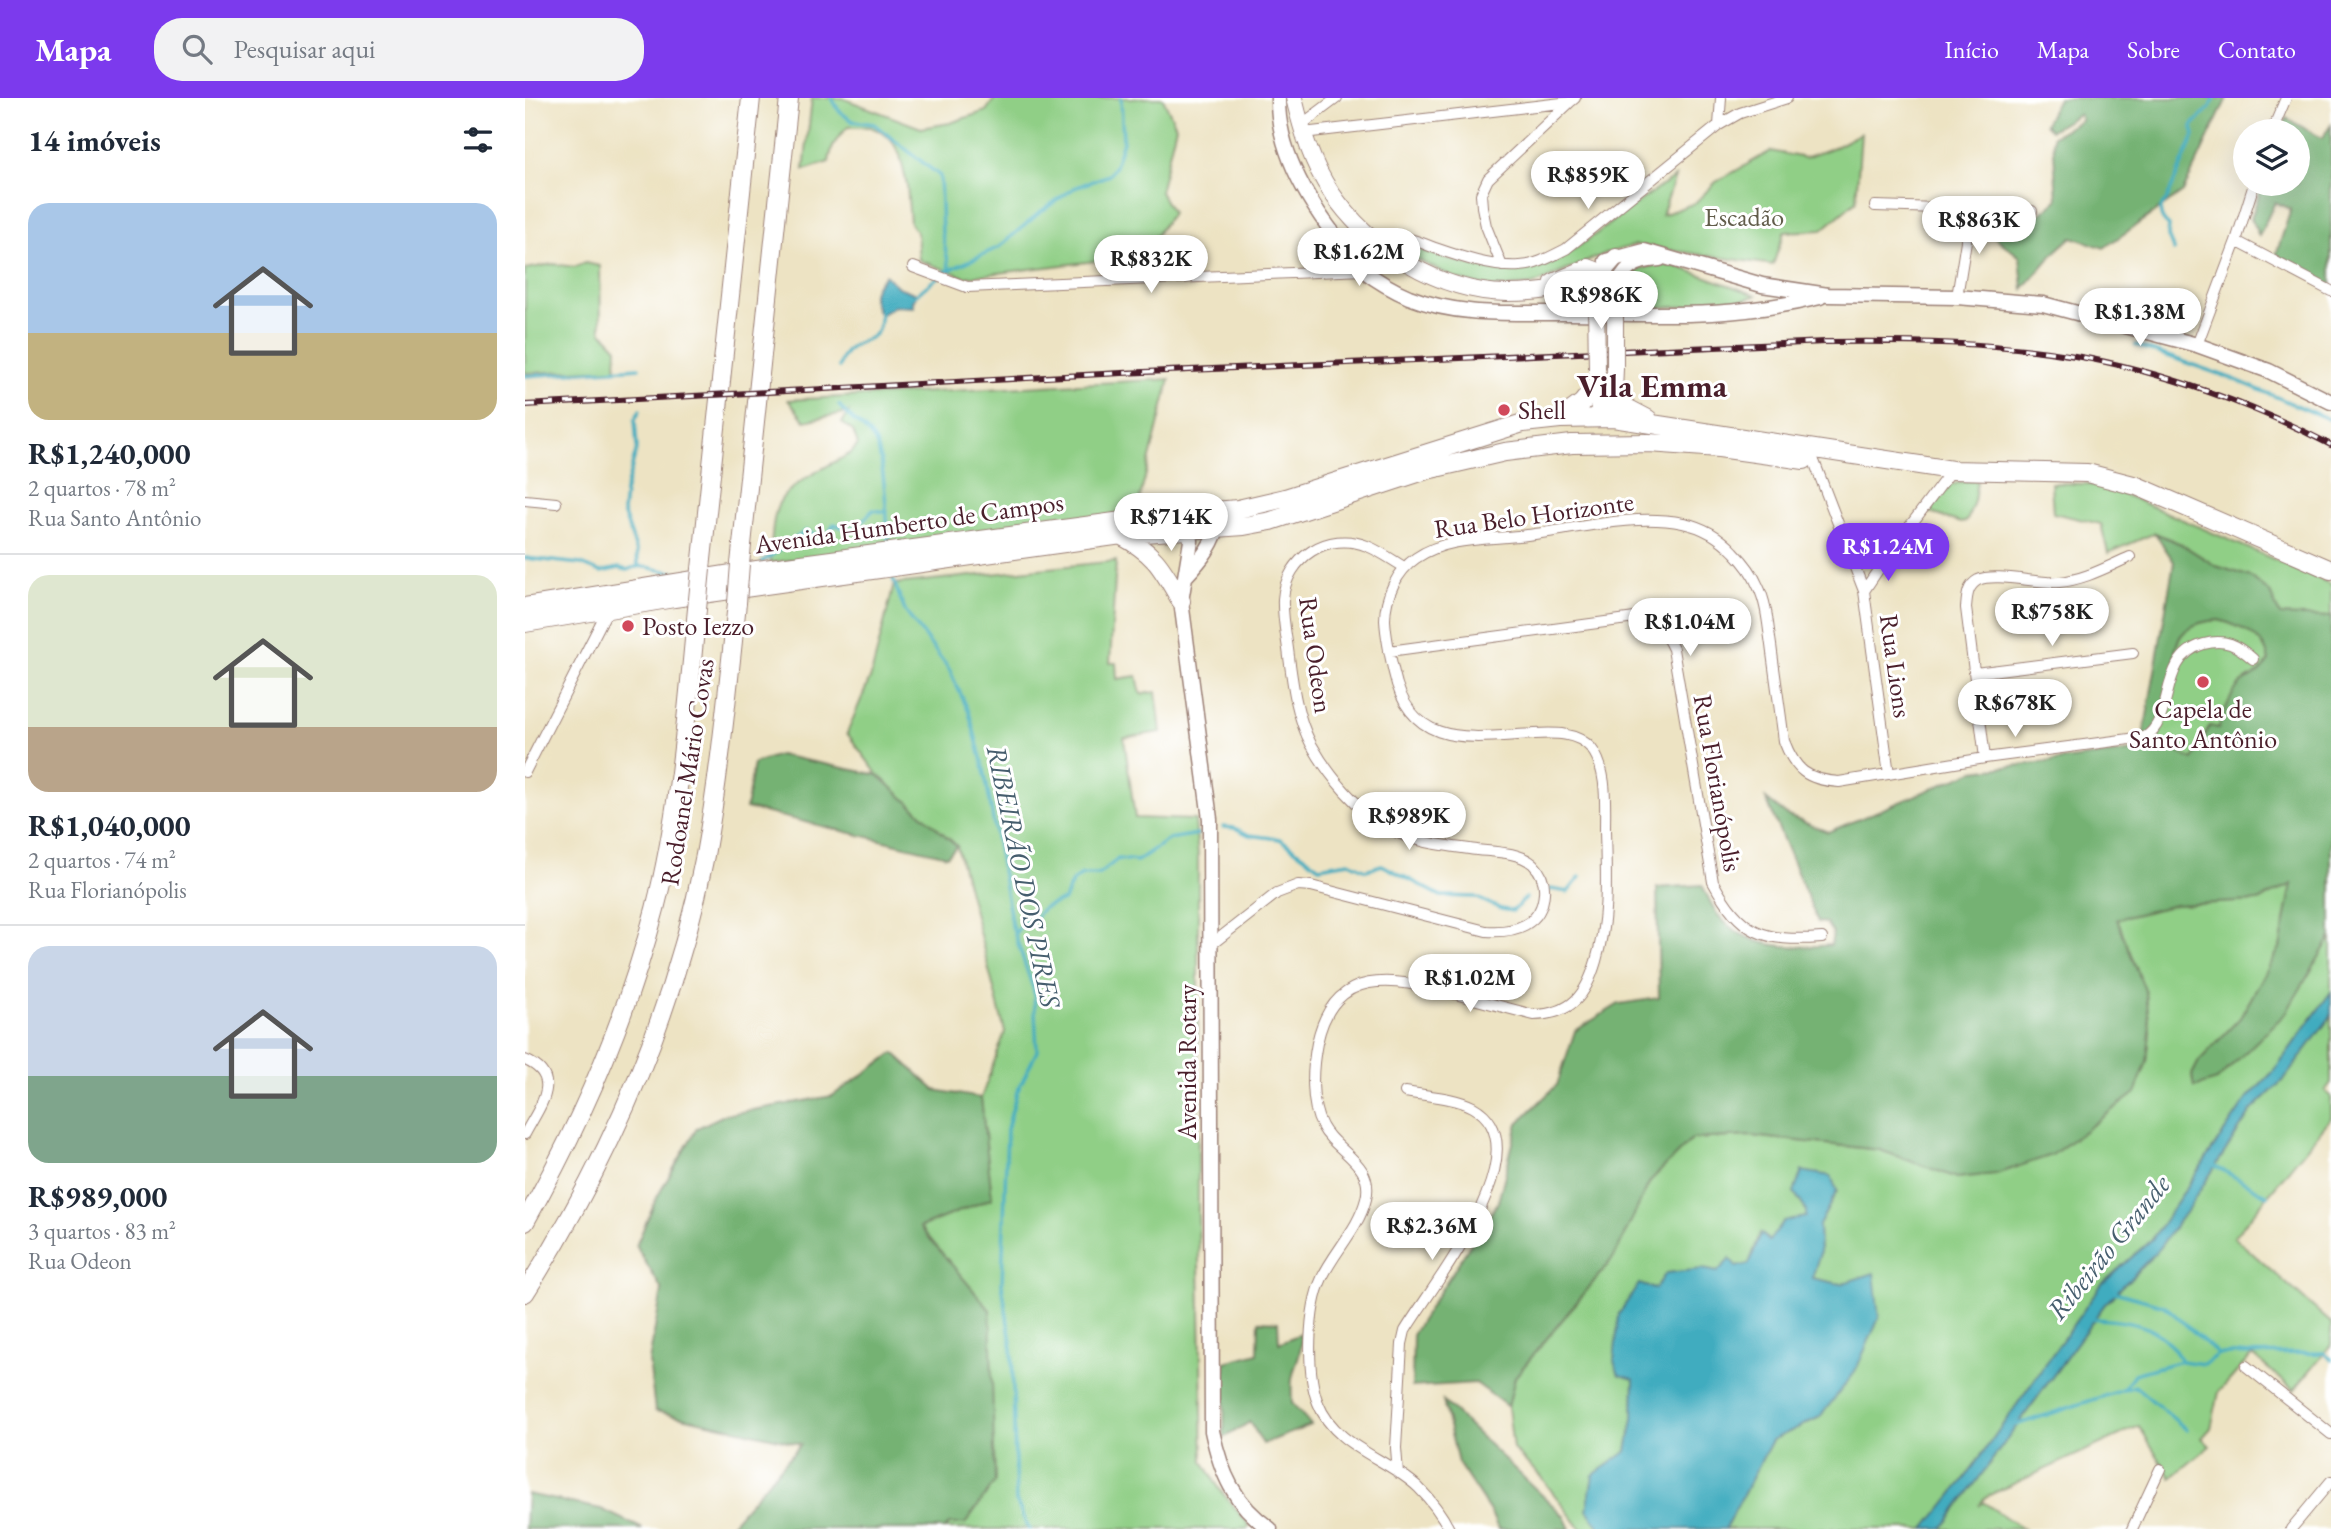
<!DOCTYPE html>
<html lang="pt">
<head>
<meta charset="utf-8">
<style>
	body { margin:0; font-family:"EB Garamond",serif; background:#f2f2f3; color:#1f2937; height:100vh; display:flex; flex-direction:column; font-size:26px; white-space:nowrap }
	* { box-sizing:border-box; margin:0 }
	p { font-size:23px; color:#747a83 }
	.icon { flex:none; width:38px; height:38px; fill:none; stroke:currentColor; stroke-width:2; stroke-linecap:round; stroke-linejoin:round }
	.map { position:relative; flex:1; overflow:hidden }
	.drawer { display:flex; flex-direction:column; background:#fff; width:525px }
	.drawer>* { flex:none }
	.fabs { position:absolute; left:1708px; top:21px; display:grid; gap:14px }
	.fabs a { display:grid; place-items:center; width:77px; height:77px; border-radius:50%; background:#fff; box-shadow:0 7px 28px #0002; font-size:35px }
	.price { position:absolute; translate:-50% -60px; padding:0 16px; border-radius:24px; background:#fff; color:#222; font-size:23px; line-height:46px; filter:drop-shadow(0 2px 4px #0008) }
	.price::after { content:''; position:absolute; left:50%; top:42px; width:21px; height:16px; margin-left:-10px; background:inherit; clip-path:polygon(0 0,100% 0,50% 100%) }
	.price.on { background:#7c3aed; color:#fff }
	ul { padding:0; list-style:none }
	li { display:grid; align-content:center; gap:14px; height:371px; padding:0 28px }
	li+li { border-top:2px solid #e0e1e3 }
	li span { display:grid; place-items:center; height:217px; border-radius:21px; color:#555 }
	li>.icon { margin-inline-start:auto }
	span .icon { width:126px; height:126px; fill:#fffc; stroke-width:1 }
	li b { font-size:30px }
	h2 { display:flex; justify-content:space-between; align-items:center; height:84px; padding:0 28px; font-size:30px }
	header { display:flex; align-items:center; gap:42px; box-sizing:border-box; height:98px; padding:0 35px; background:#7c3aed; color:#fff }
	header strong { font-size:33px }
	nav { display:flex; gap:38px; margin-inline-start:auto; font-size:24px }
	.search { width:490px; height:63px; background:#f2f2f3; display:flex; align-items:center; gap:18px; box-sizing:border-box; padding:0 24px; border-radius:28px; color:#747a83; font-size:26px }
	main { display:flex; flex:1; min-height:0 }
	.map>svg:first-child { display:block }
	.green { fill:#90cf86; stroke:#6d7758; stroke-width:2 }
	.forest { fill:#74b273; stroke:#5f684f; stroke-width:2; fill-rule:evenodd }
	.water { fill:#40acbf; stroke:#456675; stroke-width:2 }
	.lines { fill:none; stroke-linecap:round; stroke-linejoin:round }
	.stream { stroke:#40acbf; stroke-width:3.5 }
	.street-casing { stroke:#9c8177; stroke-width:12 }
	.secondary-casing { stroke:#9c8177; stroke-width:17 }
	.primary-casing { stroke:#9c8177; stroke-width:18 }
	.highway-casing { stroke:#9c8177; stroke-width:20 }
	.street { stroke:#fff; stroke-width:10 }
	.secondary { stroke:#fff; stroke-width:14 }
	.primary { stroke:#fff; stroke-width:16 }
	.highway { stroke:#fff; stroke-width:18 }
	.rail-casing { stroke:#4a1f2b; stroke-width:6 }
	.rail { stroke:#fff; stroke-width:3.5; stroke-dasharray:10; stroke-linecap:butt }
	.primary-bridge-casing { stroke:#9c8177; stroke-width:18; stroke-linecap:butt }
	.highway-bridge-casing { stroke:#9c8177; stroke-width:20; stroke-linecap:butt }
	.primary-bridge { stroke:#fff; stroke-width:16 }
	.highway-bridge { stroke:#fff; stroke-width:18 }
	.poi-dot { fill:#d1495b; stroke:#fff; stroke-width:2.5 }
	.labels { text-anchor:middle; stroke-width:6; stroke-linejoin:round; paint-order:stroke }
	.park-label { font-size:26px; fill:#625d4b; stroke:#fff }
	.poi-label { font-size:26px; fill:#4a1f2b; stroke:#fff; text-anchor:start }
	.street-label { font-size:26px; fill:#4a1f2b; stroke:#fff }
	.water-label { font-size:28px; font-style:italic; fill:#465e6e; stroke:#fff }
	.district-label { font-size:33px; font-weight:bold; fill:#4a1f2b; stroke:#fff }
</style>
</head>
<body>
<header>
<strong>Mapa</strong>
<div class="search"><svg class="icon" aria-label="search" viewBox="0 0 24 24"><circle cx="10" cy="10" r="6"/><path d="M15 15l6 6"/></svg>Pesquisar aqui</div>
<nav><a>Início</a><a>Mapa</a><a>Sobre</a><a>Contato</a></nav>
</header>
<main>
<section class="drawer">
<h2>14 imóveis<svg class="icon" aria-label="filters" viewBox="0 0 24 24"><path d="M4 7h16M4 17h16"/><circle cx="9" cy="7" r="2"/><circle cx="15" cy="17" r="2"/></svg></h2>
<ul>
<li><span style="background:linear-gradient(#a9c7e8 60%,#c2b280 0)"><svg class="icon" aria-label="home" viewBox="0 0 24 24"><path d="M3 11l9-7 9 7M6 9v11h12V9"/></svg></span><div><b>R$1,240,000</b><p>2 quartos · 78 m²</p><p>Rua Santo Antônio</p></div></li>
<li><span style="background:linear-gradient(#dfe7d0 70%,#b9a48a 0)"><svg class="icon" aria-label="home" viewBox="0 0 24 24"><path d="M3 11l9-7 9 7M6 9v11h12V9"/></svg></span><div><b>R$1,040,000</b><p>2 quartos · 74 m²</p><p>Rua Florianópolis</p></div></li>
<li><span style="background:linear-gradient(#c9d6e8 60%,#7fa58c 0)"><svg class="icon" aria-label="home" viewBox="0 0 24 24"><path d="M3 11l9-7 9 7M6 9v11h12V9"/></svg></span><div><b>R$989,000</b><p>3 quartos · 83 m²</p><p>Rua Odeon</p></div></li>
</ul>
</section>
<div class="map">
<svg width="1806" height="1431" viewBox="0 0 1806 1431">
	<rect width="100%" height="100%" fill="#fff"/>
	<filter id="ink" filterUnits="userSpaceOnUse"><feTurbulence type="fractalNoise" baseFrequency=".0143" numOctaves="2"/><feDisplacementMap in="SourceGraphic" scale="14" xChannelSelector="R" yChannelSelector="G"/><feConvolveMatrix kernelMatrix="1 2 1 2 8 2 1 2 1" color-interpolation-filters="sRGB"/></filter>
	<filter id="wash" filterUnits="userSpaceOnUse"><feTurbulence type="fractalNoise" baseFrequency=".00686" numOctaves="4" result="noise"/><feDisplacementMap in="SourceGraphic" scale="28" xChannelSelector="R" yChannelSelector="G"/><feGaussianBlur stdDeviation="1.57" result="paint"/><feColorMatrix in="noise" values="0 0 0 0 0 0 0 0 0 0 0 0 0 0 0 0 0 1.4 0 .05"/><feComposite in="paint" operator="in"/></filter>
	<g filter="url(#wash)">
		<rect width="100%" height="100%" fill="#ede3c3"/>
		<path class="green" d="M287 0H317L396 30 425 25 461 13 470 0H638L651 28 635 94 647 115 629 140 644 154 440 179 394 162 392 135 385 125 382 87 375 57 366 41 355 33 345 29H323C312 40 306 48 304 64L279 72Z
			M1336 35 1331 103 1297 132 1259 134 1248 167 1110 147 1079 156 1008 187 968 190 931 181 879 155 877 147C907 154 936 168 966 171 1022 178 1055 148 1097 116 1114 103 1132 91 1150 79L1137 117 1170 105 1191 84 1246 53 1280 60 1312 48Z
			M60 165 75 168 76 233 92 250 91 271 0 275V171L28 166 49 169Z
			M1136 166 1154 169 1231 197C1204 211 1136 209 1104 209L1097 198 1100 183 1115 171Z
			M645 281 611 415 245 465C247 447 246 422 254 405 264 385 306 367 326 355L333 347 328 333 317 325 324 314 280 323 263 302Z
			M1439 383H1452L1449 403 1442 423 1436 425 1403 414 1426 387Z
			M1526 385 1563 386 1591 393 1806 486V519L1755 518 1745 495 1726 479 1691 468 1656 446 1630 435 1583 455 1576 426 1528 415Z
			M591 463 585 565H591L592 581 612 578 616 596 631 594 636 634 599 640 610 720 670 722 673 758V1113L678 1363 695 1392 725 1428 722 1431H420L424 1426 465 1212 394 1129 467 1100 456 1000 480 934 432 748 353 677 322 635 346 578 369 486Z
			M1694 522C1716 528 1740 539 1744 562 1735 576 1730 576 1718 584 1707 591 1698 619 1693 631L1684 629 1668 662 1631 644C1637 625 1650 593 1652 575 1653 570 1650 565 1650 559 1650 531 1671 523 1694 522Z
			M1767 786 1755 850 1715 920 1674 963 1667 977 1669 988 1760 915 1806 839V894L1748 974 1721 1002 1627 1141 1577 1186 1438 1383 1400 1431H1200L1247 1342 1295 1319 1315 1186 1287 1180 1295 1155 1294 1127 1312 1093 1269 1094 1281 1112V1120L1244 1143 1235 1136 1224 1166 1192 1174 1178 1171 1109 1281 1108 1321 1102 1353 1062 1412 1076 1431H1056L1015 1378 988 1351 983 1309 990 1279 1089 1159 1125 1083 1167 1041 1226 1038 1355 1052 1432 1079 1622 964 1625 933 1621 895 1592 821 1650 807 1733 803Z
			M1806 918V985L1800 993 1806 998V1020L1709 1139 1806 1225V1247L1769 1292 1727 1257 1694 1294 1686 1330 1677 1340 1685 1348 1646 1380 1614 1328 1460 1399 1454 1408 1458 1404 1498 1431H1417L1580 1206 1631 1154 1664 1109 1727 1012 1760 980Z"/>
		<path class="forest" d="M1533 0H1702L1658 94 1579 150 1547 139 1528 156 1498 191 1495 159 1451 124 1452 120 1508 122 1532 102 1528 38 1556 22 1554 16 1526 32 1520 26Z
			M1761 20 1797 40 1806 27V188L1750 160 1766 111 1750 104 1734 138 1726 120 1738 86H1773V33H1757Z
			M1630 435 1656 446 1691 468 1726 479 1745 495 1755 517 1806 519V839L1761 915 1692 982 1669 989 1667 977 1674 963 1715 920 1755 850 1767 786 1733 803 1650 807 1592 821 1621 895 1625 933 1622 964 1610 995 1527 1057 1471 1076 1432 1080 1355 1052 1226 1038 1167 1041 1125 1083 1089 1159 990 1279 983 1309 951 1285 887 1289 888 1235 973 1104 993 1025 1032 987 1050 933 1094 906 1134 900 1132 790 1177 787C1182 797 1187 809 1193 817 1221 851 1266 851 1306 847L1308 835 1301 825 1293 824 1241 701 1263 718 1303 734 1449 673 1616 652 1649 464ZM1694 522C1716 528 1741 539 1744 563 1735 576 1730 576 1718 584 1707 591 1698 618 1693 630L1685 628 1668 662 1631 643C1637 624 1650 595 1652 575 1653 570 1650 564 1650 559 1650 531 1671 523 1694 522Z
			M254 657 353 677 432 748 422 758 221 710 229 665Z
			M369 955 410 992 456 1000 467 1100 395 1129 465 1212 470 1384 440 1426H424L420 1431H206L207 1425 276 1346 130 1313 124 1263 137 1192 111 1148 131 1101 172 1030 199 1017 307 998Z
			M734 1223 753 1224 754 1245 775 1236C779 1253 769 1266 767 1282 766 1289 767 1298 767 1305L786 1327 738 1346 725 1324 699 1340 700 1264 733 1255Z
			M918 1303 1039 1418 1045 1431H973L966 1415 933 1365Z
			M2 1396 76 1411 118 1431H0Z"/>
		<path class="water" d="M360 177 373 189 392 196 388 203 389 209 370 208 355 217C344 198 346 192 360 177Z
			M1806 894V918L1760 980 1727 1012 1664 1109 1631 1154 1580 1206 1417 1431H1400L1438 1383 1577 1186 1627 1141 1721 1002 1748 974Z
			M1277 1073 1306 1078 1312 1093 1294 1127 1295 1155 1287 1180 1315 1186 1349 1175 1354 1220 1330 1274 1295 1319 1247 1342 1200 1431H1076L1062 1412 1068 1377 1102 1353 1108 1321 1109 1281 1094 1277 1089 1263 1094 1216 1114 1186 1130 1191 1141 1175 1178 1171 1192 1174 1205 1161 1211 1169 1224 1166 1236 1135 1244 1143 1259 1123 1281 1119V1112L1269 1094Z"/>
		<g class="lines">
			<path class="stream" d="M307 0 314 13 327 23 349 26 415 78 417 136 425 172
				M1649 153 1643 138 1644 128C1635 121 1632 111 1641 103L1669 38 1667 28 1685 9 1690 0
				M388 199 418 175 474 149 514 115 549 90 584 77 590 68 598 43 596 0
				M1611 247 1711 282 1806 322
				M314 269C322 238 346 247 353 232 355 227 355 220 356 215
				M0 278 114 270
				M314 307C324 322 343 331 349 342 360 358 362 428 364 450
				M0 460 56 466 76 474 94 470 102 472C116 466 121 469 135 472 143 474 150 474 158 477
				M237 464 281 433 288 436 303 437 309 426 326 432 336 425 348 412 362 414
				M113 467 112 454 98 414 100 394 112 350 110 321 115 312
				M368 481 380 513 424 571 444 614 459 671 487 828 509 893 512 953 492 994 482 1031 477 1186 487 1251 491 1403 504 1431
				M698 729 710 730 724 737 755 741 794 769 824 764 841 772 857 767 916 798 950 799 976 811 988 813 1001 800
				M1023 793 1026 791 1043 794 1055 779
				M491 834 500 822 509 824C515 808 524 807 539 802L547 784 557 777H573L593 761 612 763 644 741 673 736
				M1687 1066 1743 1098
				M1586 1193 1640 1208 1693 1256
				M1566 1220C1605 1225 1635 1223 1656 1263
				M1598 1292 1609 1276 1656 1263 1679 1266 1693 1256 1799 1255 1806 1261
				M1491 1327 1610 1288 1662 1332"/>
		</g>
	</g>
	<g filter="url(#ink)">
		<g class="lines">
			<defs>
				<path id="street" d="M776 27 812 0
					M1194 27 1196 0
					M1747 33 1761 0
					M778 35 1045 4 1050 0
					M1350 108 1507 113
					M847 139C873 135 887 141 910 150 936 159 968 170 995 168 1012 167 1027 158 1041 151L1194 27 1215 15 1262 0
					M1711 143 1806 193
					M977 168 961 128 957 109 956 96 963 81 1044 5
					M388 169 442 189 839 172
					M1432 199 1446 112
					M1672 247 1711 143 1729 86
					M1284 350 1339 493 1364 676
					M0 402 31 405
					M1325 457 1341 463 1361 460
					M1339 493 1361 460 1427 372
					M864 553 1110 520C1130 523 1140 533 1148 551L1188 784C1216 836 1238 844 1297 840
					M1450 575 1608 555
					M1460 660 1441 510C1442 499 1442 488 1453 482 1471 474 1513 486 1534 484 1559 482 1582 469 1605 459
					M0 674 83 511
					M687 846 752 795 773 787 786 788 961 833C990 835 1017 827 1019 795 1020 784 1016 774 1008 766 994 754 970 754 952 752 924 748 890 745 865 731 833 713 804 678 786 646 772 619 768 589 764 559 762 540 757 520 758 501 761 460 803 432 842 448 855 453 867 462 879 469
					M0 962C40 979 14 1009 0 1036
					M1721 1268 1806 1336
					M873 1375 871 1350 877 1246 880 1233C905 1190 1021 1049 948 1009 929 999 901 998 880 994
					M924 1431C916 1415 905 1401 893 1389 861 1359 810 1349 793 1305 781 1275 783 1210 797 1180 809 1154 834 1130 841 1101 850 1065 810 1054 797 1028 785 1006 787 970 792 945 809 867 868 880 927 895 955 903 982 910 1009 917 1047 916 1061 897 1071 863 1084 819 1081 778 1080 732 1080 707 1083 671 1066 650 1052 634 1029 635 1010 636 947 639 886 653 869 575 865 558 861 540 860 522 860 498 872 473 891 460 922 438 966 442 1002 437 1053 431 1107 415 1158 425 1178 429 1195 439 1209 454 1218 463 1228 476 1233 488 1242 506 1243 528 1246 547 1250 579 1255 611 1259 643 1270 672 1282 682 1314 684L1460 660 1620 639C1651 620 1632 559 1679 546 1700 540 1712 547 1728 561
					M1607 1431 1635 1371
					M1766 1431 1806 1383"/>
				<path id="secondary" d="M753 0C752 54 785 107 818 148 824 156 830 166 838 172 851 182 870 193 884 199 937 220 991 214 1047 215 1135 216 1207 221 1295 199
					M1081 163 1119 153 1237 187 1303 197 1432 199 1518 206 1672 247 1744 273 1806 304
					M1090 195C1097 170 1109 162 1135 161
					M663 423 666 443 656 503 685 721 687 1333C696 1375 709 1406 745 1431
					M660 479C676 462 690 445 694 422"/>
				<path id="primary" d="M769 0C777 33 787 66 806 94 844 150 913 194 982 195 997 195 1014 194 1030 191 1038 189 1047 186 1056 186L1062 187 1071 195
					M1028 184 1063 169C1079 174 1089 183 1090 200
					M1073 185 1077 175 1091 159
					M1073 278 1074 321
					M1088 320 1090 270"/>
				<path id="highway" d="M1089 295 1102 310 1123 321
					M1035 321 1057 305 1073 285
					M595 437C630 455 637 470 656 503
					M215 466 264 0
					M176 471 226 0
					M0 509 232 472 642 417 713 411 760 400 998 325 1035 321 1088 320 1427 372 1562 375 1612 388 1806 472
					M0 525 149 500 604 436 719 428 746 423 902 372 980 354 1047 346 1124 345 1194 350 1279 362
					M0 1124C56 1025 101 922 130 811 155 713 162 611 172 511
					M0 1195C85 1061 150 913 180 757 195 674 203 589 212 505"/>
			</defs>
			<use href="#street" class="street-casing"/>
			<use href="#secondary" class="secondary-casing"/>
			<use href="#primary" class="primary-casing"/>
			<use href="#highway" class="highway-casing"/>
			<use href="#street" class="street"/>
			<use href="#secondary" class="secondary"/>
			<use href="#primary" class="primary"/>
			<use href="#highway" class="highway"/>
			<defs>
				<path id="rail" d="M0 307 597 275 1300 244C1384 243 1468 244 1550 258 1633 272 1732 308 1806 347"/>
			</defs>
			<use href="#rail" class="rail-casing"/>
			<use href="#rail" class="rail"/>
			<defs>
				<path id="primary-bridge" d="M1071 204 1072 272
					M1090 270V200"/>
				<path id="highway-bridge" d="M212 505 215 466
					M172 511 176 471"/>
			</defs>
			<use href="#primary-bridge" class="primary-bridge-casing"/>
			<use href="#highway-bridge" class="highway-bridge-casing"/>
			<use href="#primary-bridge" class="primary-bridge"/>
			<use href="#highway-bridge" class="highway-bridge"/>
		</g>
	</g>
	<g class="poi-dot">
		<circle cx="979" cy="312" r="7"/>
		<circle cx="103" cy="528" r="7"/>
		<circle cx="1678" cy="584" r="7"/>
	</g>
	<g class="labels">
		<g class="park-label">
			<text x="1219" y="128">Escadão</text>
		</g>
		<g class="poi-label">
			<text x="993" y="321">Shell</text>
			<text x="117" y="537">Posto Iezzo</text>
			<text x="1678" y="620" text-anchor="middle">Capela de<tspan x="1678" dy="30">Santo Antônio</tspan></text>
		</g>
		<g class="street-label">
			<text transform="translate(1009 417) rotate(-8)" y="9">Rua Belo Horizonte</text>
			<text transform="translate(384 425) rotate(-8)" y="9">Avenida Humberto de Campos</text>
			<text transform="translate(791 557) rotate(82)" y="9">Rua Odeon</text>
			<text transform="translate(1371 568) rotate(82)" y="9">Rua Lions</text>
			<text transform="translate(162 674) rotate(-81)" y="9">Rodoanel Mário Covas</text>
			<text transform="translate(1193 685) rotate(80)" y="9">Rua Florianópolis</text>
			<text transform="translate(662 964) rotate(-90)" y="9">Avenida Rotary</text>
		</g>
		<g class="water-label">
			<text transform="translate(499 778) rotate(78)" y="10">RIBEIRÃO DOS PIRES</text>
			<text transform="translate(1583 1149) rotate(-51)" y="10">Ribeirão Grande</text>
		</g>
		<g class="district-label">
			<text x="1127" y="299">Vila Emma</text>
		</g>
	</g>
</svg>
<div class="fabs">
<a><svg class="icon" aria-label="layers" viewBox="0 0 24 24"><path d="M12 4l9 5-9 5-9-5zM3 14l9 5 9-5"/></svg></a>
</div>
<b class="price" style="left:1063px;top:113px">R$859K</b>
<b class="price" style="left:1454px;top:158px">R$863K</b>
<b class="price" style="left:834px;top:190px">R$1.62M</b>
<b class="price" style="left:626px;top:197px">R$832K</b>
<b class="price" style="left:1076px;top:233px">R$986K</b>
<b class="price" style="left:1615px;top:250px">R$1.38M</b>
<b class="price" style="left:646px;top:455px">R$714K</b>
<b class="price on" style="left:1363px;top:485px">R$1.24M</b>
<b class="price" style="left:1527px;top:550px">R$758K</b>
<b class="price" style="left:1165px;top:560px">R$1.04M</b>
<b class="price" style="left:1490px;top:641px">R$678K</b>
<b class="price" style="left:884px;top:754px">R$989K</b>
<b class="price" style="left:945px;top:916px">R$1.02M</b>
<b class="price" style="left:907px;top:1164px">R$2.36M</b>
</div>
</main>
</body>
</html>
